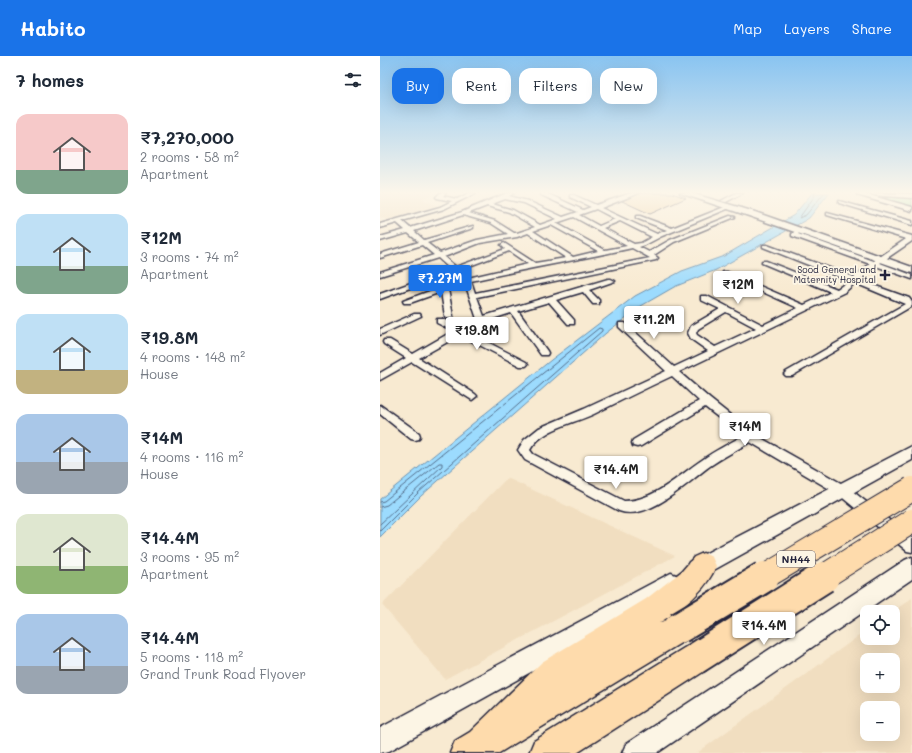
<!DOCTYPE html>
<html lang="en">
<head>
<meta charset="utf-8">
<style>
	body { margin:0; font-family:Mali,sans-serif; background:#f2f2f3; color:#1f2937; height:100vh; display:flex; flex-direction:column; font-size:15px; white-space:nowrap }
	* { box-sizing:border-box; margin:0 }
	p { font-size:13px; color:#747a83 }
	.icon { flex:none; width:22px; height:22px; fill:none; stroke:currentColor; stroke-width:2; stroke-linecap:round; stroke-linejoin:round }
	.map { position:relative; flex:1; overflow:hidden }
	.details { display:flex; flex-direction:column; background:#fff; width:380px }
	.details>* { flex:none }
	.banner { position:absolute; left:12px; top:12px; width:380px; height:36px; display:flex; gap:8px }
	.fabs { position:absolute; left:480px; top:549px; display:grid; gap:8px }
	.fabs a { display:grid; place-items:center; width:40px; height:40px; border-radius:8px; background:#fff; box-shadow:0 4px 16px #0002; font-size:20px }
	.price { position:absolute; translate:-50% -34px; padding:0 9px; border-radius:4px; background:#fff; color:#222; font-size:13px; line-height:26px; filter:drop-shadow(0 1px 2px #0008) }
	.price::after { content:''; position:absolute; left:50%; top:24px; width:12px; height:9px; margin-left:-6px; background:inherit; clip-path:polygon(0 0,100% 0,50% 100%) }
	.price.active { background:#1a73e8; color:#fff }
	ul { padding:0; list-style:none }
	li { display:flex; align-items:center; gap:12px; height:100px; padding:0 16px }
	li span { display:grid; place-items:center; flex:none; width:112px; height:80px; border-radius:12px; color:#555 }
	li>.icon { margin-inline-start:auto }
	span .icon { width:48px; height:48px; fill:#fffc; stroke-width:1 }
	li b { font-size:17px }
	h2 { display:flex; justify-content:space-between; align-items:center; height:48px; padding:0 16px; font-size:17px }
	.tag { padding:0 14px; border-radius:12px; background:#fff; box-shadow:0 4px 16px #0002; font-size:14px; line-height:36px }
	.tag.active { background:#1a73e8; color:#fff }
	header { display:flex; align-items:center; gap:24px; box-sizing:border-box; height:56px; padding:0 20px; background:#1a73e8; color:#fff }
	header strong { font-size:19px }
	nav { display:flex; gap:22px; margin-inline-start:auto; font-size:14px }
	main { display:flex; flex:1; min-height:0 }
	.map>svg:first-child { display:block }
	.built { fill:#f1dec0; fill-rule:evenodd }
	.green { fill:#a2e9b6; stroke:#628678 }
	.water { fill:#9cdbfe; stroke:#6b91b0 }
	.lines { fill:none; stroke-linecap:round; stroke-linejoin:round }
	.shore { stroke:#536c89; stroke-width:1 }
	.building { fill:#eed1a1; stroke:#22223b }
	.street-casing { stroke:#22223b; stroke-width:3 }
	.secondary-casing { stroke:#22223b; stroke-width:3 }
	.highway-casing { stroke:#22223b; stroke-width:3 }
	.street { fill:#fcf5e5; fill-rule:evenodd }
	.secondary { fill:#fcf5e5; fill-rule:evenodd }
	.highway { fill:#fedbac; fill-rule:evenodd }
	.highway-bridge-far1-casing { stroke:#22223b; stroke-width:26; stroke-linecap:butt }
	.highway-bridge-casing { stroke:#22223b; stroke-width:34; stroke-linecap:butt }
	.highway-bridge-far1 { stroke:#fedbac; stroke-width:24 }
	.highway-bridge { stroke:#fedbac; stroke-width:30 }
	.poi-dot { fill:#22223b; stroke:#fcf5e5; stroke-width:1.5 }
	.labels { text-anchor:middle; stroke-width:4; stroke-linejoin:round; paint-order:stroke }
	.far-poi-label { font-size:9px; fill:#22223b; stroke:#fcf5e5; text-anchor:end }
	.shield { fill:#fcf5e5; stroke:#63616e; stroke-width:1 }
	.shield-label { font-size:10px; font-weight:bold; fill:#22223b }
</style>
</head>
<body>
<header>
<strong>Habito</strong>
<nav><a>Map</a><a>Layers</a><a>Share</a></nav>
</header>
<main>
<section class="details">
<h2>7 homes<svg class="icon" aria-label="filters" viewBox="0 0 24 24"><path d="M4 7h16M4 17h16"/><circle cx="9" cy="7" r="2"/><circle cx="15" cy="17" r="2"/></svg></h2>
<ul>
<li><span style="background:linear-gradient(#f6c9c9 70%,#7fa58c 0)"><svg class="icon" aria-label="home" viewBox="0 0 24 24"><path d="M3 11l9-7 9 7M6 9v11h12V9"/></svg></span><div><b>₹7,270,000</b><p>2 rooms · 58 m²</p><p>Apartment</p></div></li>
<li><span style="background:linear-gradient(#bfe0f5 65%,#7fa58c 0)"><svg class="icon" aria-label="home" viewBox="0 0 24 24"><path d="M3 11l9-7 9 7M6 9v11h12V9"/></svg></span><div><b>₹12M</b><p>3 rooms · 74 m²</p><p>Apartment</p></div></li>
<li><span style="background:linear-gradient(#bfe0f5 70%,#c2b280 0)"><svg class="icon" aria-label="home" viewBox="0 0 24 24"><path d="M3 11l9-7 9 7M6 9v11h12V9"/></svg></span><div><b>₹19.8M</b><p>4 rooms · 148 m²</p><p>House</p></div></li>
<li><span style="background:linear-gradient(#a9c7e8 60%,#9aa5b1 0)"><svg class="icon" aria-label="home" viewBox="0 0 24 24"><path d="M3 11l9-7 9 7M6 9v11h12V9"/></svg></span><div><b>₹14M</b><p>4 rooms · 116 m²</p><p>House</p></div></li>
<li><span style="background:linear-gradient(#dfe7d0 65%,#8fb573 0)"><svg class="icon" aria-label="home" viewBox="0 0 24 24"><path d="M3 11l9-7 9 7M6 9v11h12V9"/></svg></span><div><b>₹14.4M</b><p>3 rooms · 95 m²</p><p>Apartment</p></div></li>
<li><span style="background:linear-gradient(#a9c7e8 65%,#9aa5b1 0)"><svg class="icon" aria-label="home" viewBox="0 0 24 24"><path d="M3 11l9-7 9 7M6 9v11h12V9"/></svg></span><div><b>₹14.4M</b><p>5 rooms · 118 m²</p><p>Grand Trunk Road Flyover</p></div></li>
</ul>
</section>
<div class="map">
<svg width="532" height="697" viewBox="0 0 532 697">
	<rect width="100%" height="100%" fill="#f8ead1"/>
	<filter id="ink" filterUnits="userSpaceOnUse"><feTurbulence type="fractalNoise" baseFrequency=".025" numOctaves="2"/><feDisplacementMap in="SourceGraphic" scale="8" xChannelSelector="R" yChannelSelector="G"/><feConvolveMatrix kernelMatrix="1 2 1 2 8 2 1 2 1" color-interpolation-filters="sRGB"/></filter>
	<g filter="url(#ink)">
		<path class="built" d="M0 137H53L42 143 57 150 7 164 0 161Z
			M127 422 295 500 65 623 2 549Z
			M532 542V697H317L487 574V582H513L512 556ZM487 604H513V630H487ZM487 652H513V678H487Z"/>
		<path class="green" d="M489 139 532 141V151Z"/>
		<path class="water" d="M432 137H449L429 162 424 165 336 214 294 231 261 250 226 277 41 440 0 481V443L171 304 255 240 302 215 344 200 414 159Z"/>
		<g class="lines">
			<path class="shore" d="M435 137 434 141 419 162 426 159 444 137
				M0 446 4 445 219 272 222 273V275L38 437 0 475
				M0 451 7 449 59 407H62V410L0 468"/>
		</g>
		<path class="building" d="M260 137H292L306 142 270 158 242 145Z"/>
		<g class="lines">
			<defs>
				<path id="street" d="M60 137H66L63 140 77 143 89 137H96L64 153 22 165 30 172 82 156 127 137H134L129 140 148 145 183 161 198 156 161 139V137H166L203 154 211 151 190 141V139H194L216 149 251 137H259L221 152 277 178 287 174 256 162V160H260L292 172 347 150 352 151 282 180 265 189 259 191 269 196 290 184 350 160 355 161 294 186 274 199 278 202 276 204 97 241 104 260 228 223H231L235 225 209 234 219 244V248H213L203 236 176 244 194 264V268H188L169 246 138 255 167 295 168 297 167 299H161L131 257 100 267 86 275 146 306 148 308 146 310H140L80 279 39 302 95 338 97 340 92 344 32 306 0 324V317L26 302 4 288 3 286 4 284H10L33 298 73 275 57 267V263H63L79 272 97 263 85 227 68 233 73 260 72 262H66L65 260 61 236 30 247H24L23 245 82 223 74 216 0 243V238L70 213 58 202 0 220V216L54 199 42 189 0 202V198L39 186 28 177 0 185V181L25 174 17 167 0 172V168L60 151 72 145 57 142 56 141ZM125 143 144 147 177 163 160 169 133 154 112 148ZM107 150 129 156 155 171 137 177H134L115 165 89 157ZM216 153 235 163 219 170 199 159ZM83 159 111 167 128 178 97 184 60 197 47 187 93 172V170L44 184 34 175ZM194 161 247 190 225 194 176 167ZM240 165 272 181 261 187 254 188 223 172ZM171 169 218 195 193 201 153 175ZM148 177 186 202 155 207 124 187 121 189 125 193 76 211 64 201 100 187 137 181ZM252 192 270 202 95 237 91 225C144 213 198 204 252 192ZM129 195 148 208 88 222 79 214Z
					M356 137H363L346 146 341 145Z
					M477 137H482L532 151V155L477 139Z
					M491 137 532 138V142L493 139Z
					M459 145 532 165V169L459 147Z
					M447 157 532 180V185L500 207 532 219V223L496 210 479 224 529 242 532 246V250L412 320H406L404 318 406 316 525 248 475 227 465 236 299 316 330 343 374 378 466 430 532 482V496L527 495 458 438 370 386C357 394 343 401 330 410 308 426 268 466 239 455L145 404 138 394 144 384 159 372 204 353 286 315 239 271V267H245L294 311 328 295 311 283 308 277 311 270 340 253 321 244V240H327L383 269 418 252 343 218V216H347L424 249 451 236 382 207V205H386L457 233 469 225 383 191V189H387L474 221 490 208 412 180V178L417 173H421L422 174 418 178 494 205 526 183 447 159ZM346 256 376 272 335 291 317 279 316 277 318 273ZM292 320 319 345 253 384 252 387 253 390 257 391 261 390 325 351 362 380C349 388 334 395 322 404 298 420 274 445 244 445L153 398 150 394C163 372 193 368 214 358 240 345 266 332 292 320Z
					M34 258H40L41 260 0 279V273Z
					M0 349 39 377 40 380 39 383 35 384 31 383 0 358Z"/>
				<path id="secondary" d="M300 137H311L375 156 532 211V217L369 160Z
					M532 390V404L323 520 316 523 309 520 306 513 309 506Z
					M532 501V523L277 697H242L246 688 525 504Z
					M291 517 298 520 301 527 298 534 9 695 0 697V672Z"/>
				<path id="highway" d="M323 497 332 501 336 510C326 535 302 553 279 567L299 558 309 562 313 572 309 582 119 697H70L75 685 90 676 162 606 266 543 302 515 314 501Z
					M315 588 326 592 330 603 326 614 197 697H149L154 685 304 592Z"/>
			</defs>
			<use href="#street" class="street-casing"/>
			<use href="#secondary" class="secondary-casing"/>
			<use href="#highway" class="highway-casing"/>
			<use href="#street" class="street"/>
			<use href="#secondary" class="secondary"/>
			<use href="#highway" class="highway"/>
			<defs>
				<path id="highway-bridge-far1" d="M383 522 532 433
					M442 522 532 465"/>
				<path id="highway-bridge" d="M299 572 384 521
					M315 603 444 521"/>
			</defs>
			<use href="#highway-bridge-far1" class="highway-bridge-far1-casing"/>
			<use href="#highway-bridge" class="highway-bridge-casing"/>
			<use href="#highway-bridge-far1" class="highway-bridge-far1"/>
			<use href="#highway-bridge" class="highway-bridge"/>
		</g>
	</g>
	<linearGradient id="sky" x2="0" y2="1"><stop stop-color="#89c4f1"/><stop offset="0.58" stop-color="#fcf6ea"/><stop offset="1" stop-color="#fcf6ea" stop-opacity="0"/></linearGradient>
	<rect width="532" height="235" fill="url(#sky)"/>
	<path class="poi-dot" d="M503 213h4v4h4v4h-4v4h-4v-4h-4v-4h4z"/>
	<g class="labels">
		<g class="far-poi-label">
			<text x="496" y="217">Sood General and<tspan x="496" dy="10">Maternity Hospital</tspan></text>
		</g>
		<rect class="shield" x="397" y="495" width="38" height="16" rx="3"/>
		<g class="shield-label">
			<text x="416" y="507">NH44</text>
		</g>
	</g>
</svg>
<div class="fabs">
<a><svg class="icon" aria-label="locate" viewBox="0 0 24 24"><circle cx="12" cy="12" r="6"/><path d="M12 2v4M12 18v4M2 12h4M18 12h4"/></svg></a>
<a>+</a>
<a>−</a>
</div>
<b class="price active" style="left:60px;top:243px">₹7.27M</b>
<b class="price" style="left:358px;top:249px">₹12M</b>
<b class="price" style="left:274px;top:284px">₹11.2M</b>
<b class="price" style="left:97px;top:295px">₹19.8M</b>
<b class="price" style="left:365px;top:391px">₹14M</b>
<b class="price" style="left:236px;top:434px">₹14.4M</b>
<b class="price" style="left:384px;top:590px">₹14.4M</b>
<div class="banner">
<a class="tag active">Buy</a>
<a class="tag">Rent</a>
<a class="tag">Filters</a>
<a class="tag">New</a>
</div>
</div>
</main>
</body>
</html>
